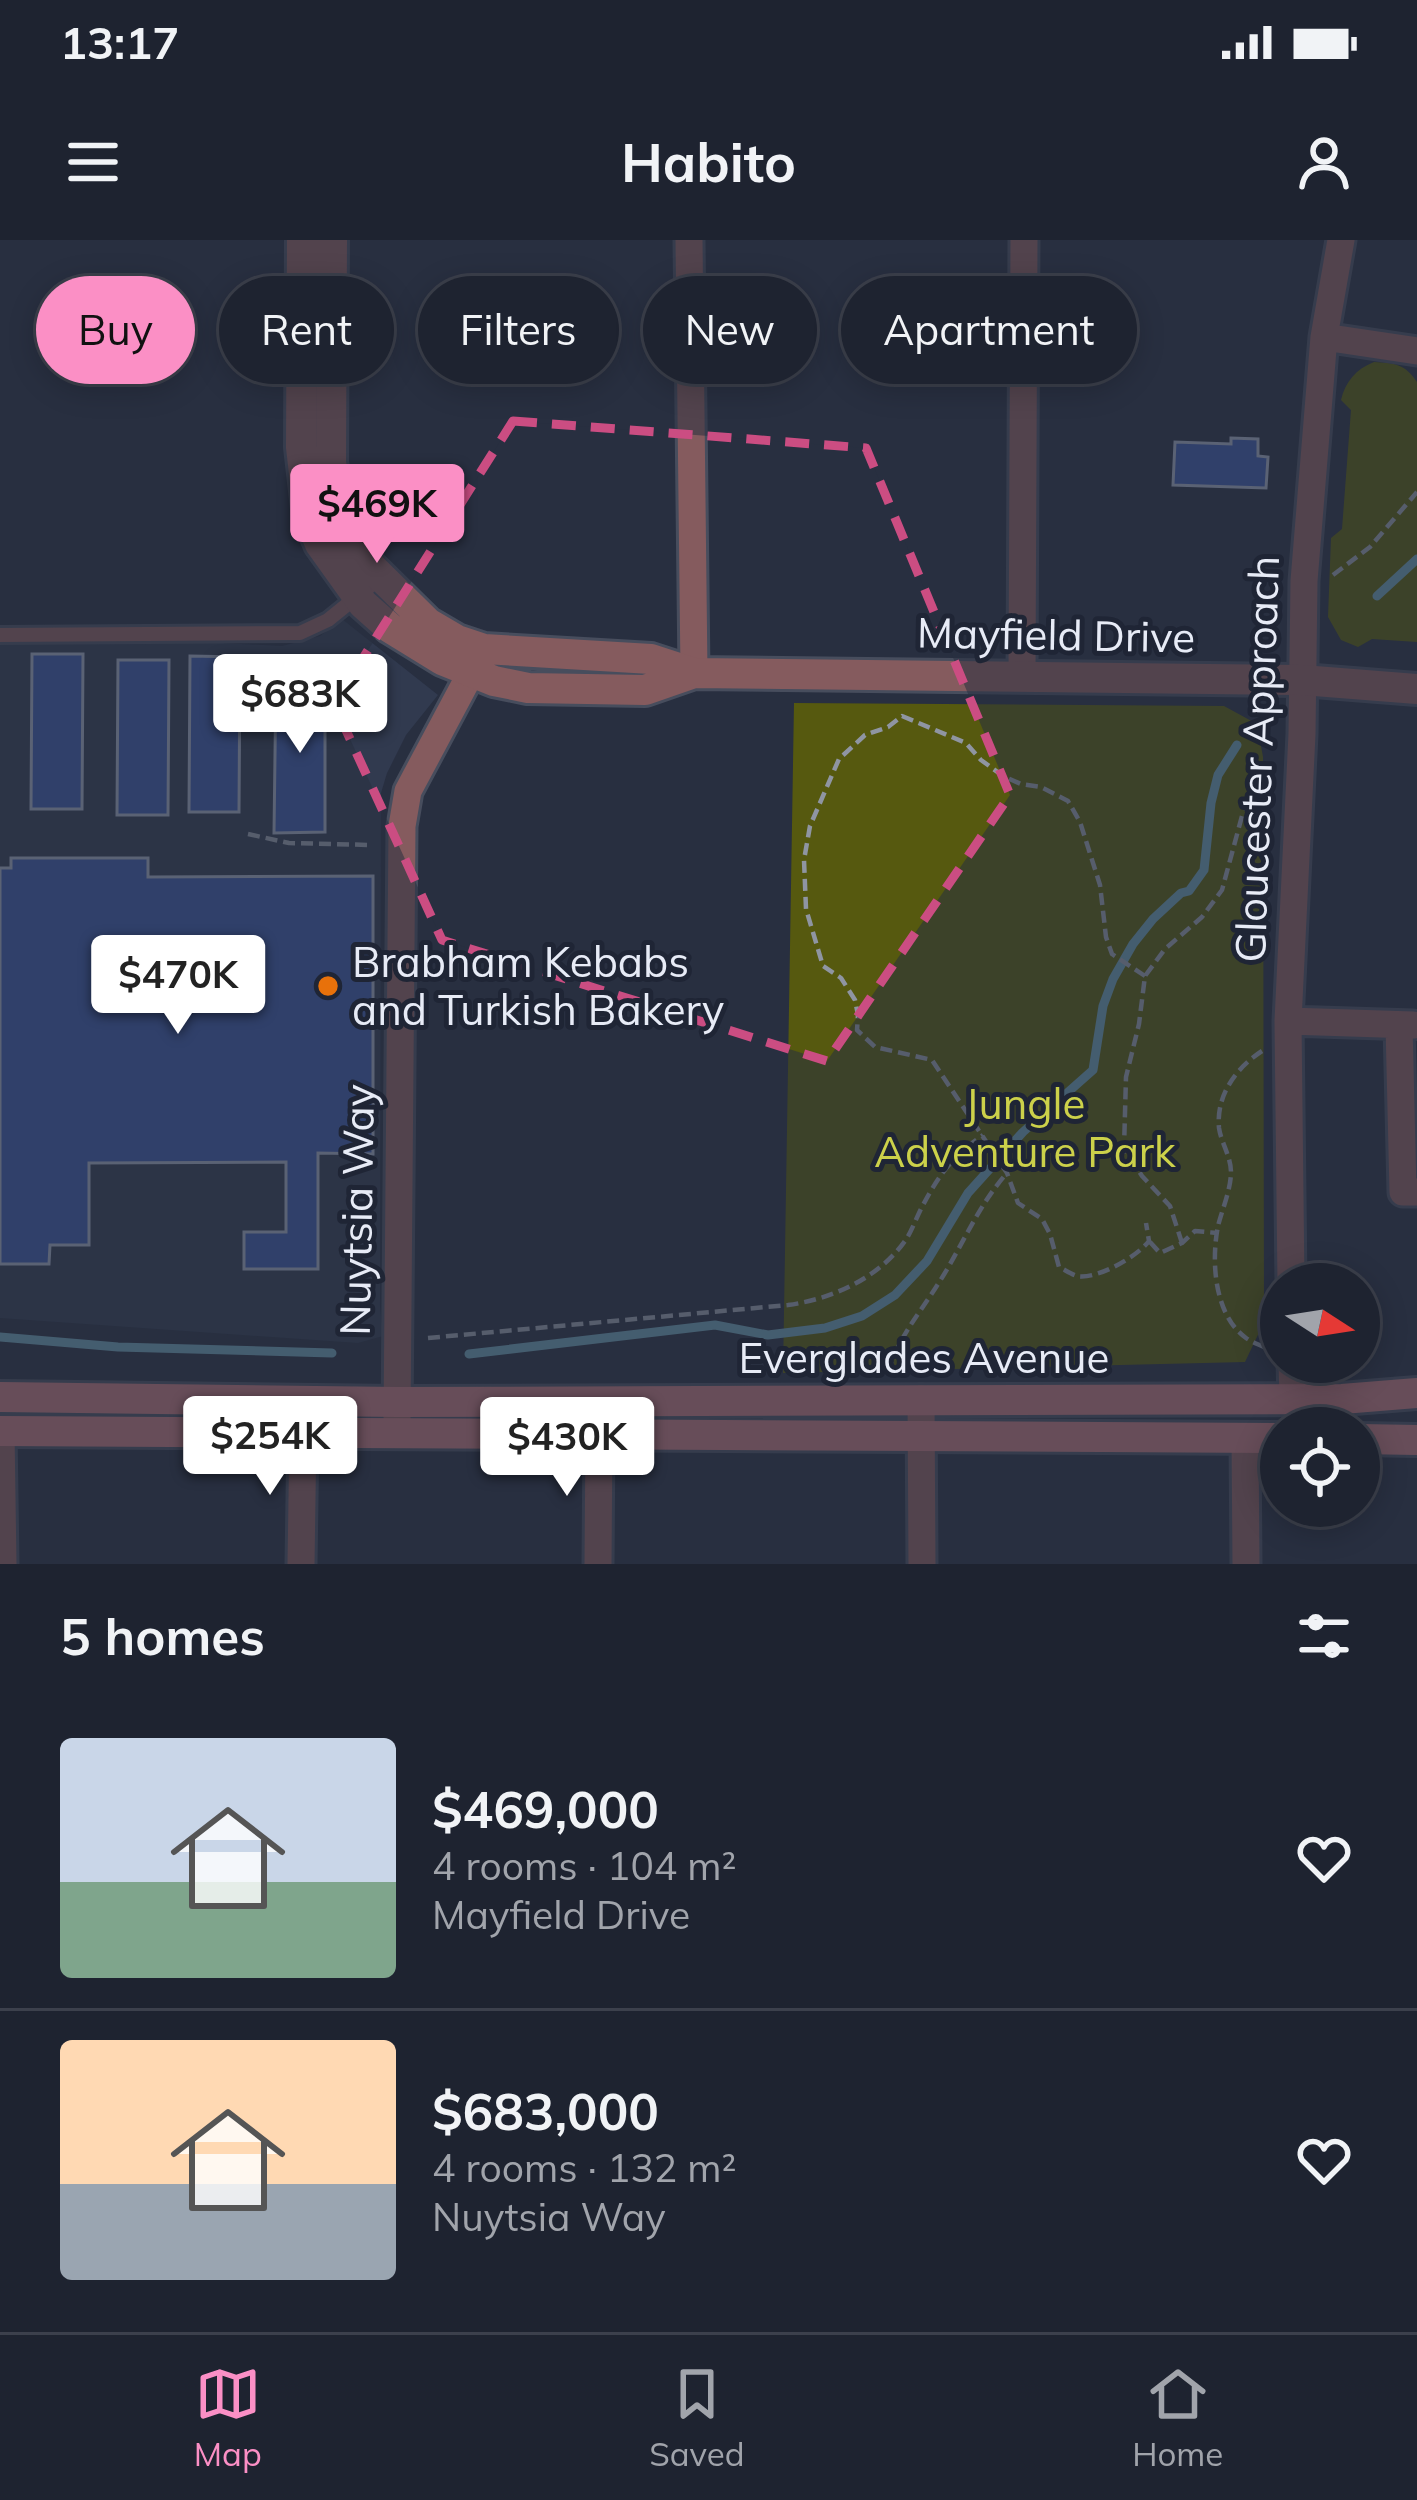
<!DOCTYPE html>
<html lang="en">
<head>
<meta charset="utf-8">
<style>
	body { margin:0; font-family:Mulish,sans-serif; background:#262b38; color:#f1f3f6; height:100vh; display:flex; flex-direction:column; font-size:45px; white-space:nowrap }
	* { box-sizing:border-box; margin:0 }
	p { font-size:39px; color:#a1a4ab }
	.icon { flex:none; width:66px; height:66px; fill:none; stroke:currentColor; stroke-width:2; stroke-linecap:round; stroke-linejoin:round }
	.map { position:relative; height:1324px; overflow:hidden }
	.panel { display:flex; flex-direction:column; background:#1e2330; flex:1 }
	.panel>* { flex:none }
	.top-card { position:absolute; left:36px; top:36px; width:1347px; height:108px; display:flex; gap:24px }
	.needle { width:78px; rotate:102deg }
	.controls { position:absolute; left:1260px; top:1023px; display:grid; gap:24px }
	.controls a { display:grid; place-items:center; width:120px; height:120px; border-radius:50%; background:#1e2330; box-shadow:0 6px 30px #0003,0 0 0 3px #3c404c; font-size:60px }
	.price { position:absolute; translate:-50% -102px; padding:0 27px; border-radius:12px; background:#fff; color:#222; font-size:39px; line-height:78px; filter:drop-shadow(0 3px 6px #0008) }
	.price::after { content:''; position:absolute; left:50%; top:72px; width:36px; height:27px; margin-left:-18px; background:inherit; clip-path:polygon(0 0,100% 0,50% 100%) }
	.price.on { background:#fb8fc5; color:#111 }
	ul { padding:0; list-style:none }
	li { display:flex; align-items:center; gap:36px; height:300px; padding:0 60px }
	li+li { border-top:3px solid #3c404c }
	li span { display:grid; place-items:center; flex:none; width:336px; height:240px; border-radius:12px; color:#555 }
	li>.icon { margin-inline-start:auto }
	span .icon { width:144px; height:144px; fill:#fffc; stroke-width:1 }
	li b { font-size:51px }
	h2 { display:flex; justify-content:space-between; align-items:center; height:144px; padding:0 60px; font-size:51px }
	.tag { padding:0 42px; border-radius:54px; background:#1e2330; box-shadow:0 6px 30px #0003,0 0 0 3px #3c404c; font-size:42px; line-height:108px }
	.tag.on { background:#fb8fc5; color:#111 }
	.status { display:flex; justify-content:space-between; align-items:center; height:84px; padding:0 60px; background:#1e2330; direction:ltr }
	.status svg { height:33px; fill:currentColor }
	header { display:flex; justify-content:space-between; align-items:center; height:156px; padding:0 60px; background:#1e2330; font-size:54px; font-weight:700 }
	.menu { display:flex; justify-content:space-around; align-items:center; height:168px; border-top:3px solid #3c404c; background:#1e2330; font-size:33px; color:#a1a4ab }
	.menu a { display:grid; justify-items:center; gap:6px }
	.menu .on { color:#fb8fc5 }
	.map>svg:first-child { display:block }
	.built { fill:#313a4f }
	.green { fill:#56590f }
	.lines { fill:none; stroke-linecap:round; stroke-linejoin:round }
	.stream { stroke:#6794a8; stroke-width:9 }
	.building { fill:#3b549e; stroke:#979fb4; stroke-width:3 }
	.service-casing { stroke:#474d5d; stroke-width:20 }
	.minor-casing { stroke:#474d5d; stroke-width:33 }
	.tertiary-casing { stroke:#474d5d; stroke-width:36 }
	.secondary-casing { stroke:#474d5d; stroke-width:36 }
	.path { stroke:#8f95a2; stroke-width:4.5; stroke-dasharray:12 6; stroke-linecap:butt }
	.service { stroke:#855b5e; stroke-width:14 }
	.minor { stroke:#855b5e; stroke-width:27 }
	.tertiary { stroke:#855b5e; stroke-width:30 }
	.secondary { stroke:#b47278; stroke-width:30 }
	.marked { fill:none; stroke:#cb4d82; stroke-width:9; stroke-dasharray:24 15; stroke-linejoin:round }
	.food-dot { fill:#e8710a; stroke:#1f2535; stroke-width:4.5 }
	.labels { text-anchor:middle; stroke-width:10; stroke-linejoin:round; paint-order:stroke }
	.street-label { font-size:42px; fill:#e7ebf6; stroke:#1f2535 }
	.poi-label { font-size:42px; fill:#e7ebf6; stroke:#1f2535; text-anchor:start }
	.park-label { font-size:42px; fill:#ccd14a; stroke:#1f2535 }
</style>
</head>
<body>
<div class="status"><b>13:17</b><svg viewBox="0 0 49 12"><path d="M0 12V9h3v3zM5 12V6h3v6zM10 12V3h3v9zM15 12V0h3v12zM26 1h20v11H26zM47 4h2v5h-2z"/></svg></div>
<header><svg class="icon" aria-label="menu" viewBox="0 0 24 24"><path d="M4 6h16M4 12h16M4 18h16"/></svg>Habito<svg class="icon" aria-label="person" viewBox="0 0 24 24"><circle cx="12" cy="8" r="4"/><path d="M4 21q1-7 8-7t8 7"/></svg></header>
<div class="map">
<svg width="1417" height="1324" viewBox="0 0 1417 1324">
	<rect width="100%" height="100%" fill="#282f40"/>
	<path class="built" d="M342 379 438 455 406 495 387 533 381 553 380 1066 383 1096 358 1103 0 1078V392L282 406 320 396Z"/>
	<path class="green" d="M1374 122C1395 123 1405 124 1417 142V402L1372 399 1358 407 1341 400 1328 377 1331 298 1342 289 1351 170 1341 160C1345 142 1356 129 1374 122Z
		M794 463 1224 466 1257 484 1263 517 1264 1082 1245 1122 783 1133Z"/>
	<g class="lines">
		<path class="stream" d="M1377 356 1417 319
			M0 1097 118 1107 332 1113
			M469 1114 715 1085 768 1095 825 1088 862 1076 895 1055 927 1021 968 953 1023 892 1093 830 1103 766 1113 739 1133 704 1153 679 1181 653 1189 651 1204 630 1211 563 1218 535 1237 505"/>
	</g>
	<path class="building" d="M1231 198 1258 199V216L1268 217 1266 248 1173 245 1175 202 1231 204Z
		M32 414H83L82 569H31Z
		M190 416 240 417 239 572H189Z
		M118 420H169L168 575H117Z
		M325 437V592L274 593 276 438Z
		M11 618H148V637L373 636V914L318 913V1029H244V992H286V922L89 923V1005H50L49 1024H0V628H11Z"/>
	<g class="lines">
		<defs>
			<path id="service" d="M0 395 300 393 328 380 380 338"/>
			<path id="minor" d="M689 0 694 433
				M1324 97 1417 111
				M1022 435 1024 0
				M1288 781 1413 785
				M1399 785 1403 952H1417
				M1291 1044 1288 781 1302 494 1304 341 1324 97 1341 0
				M1292 1122 1293 1158
				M921 1159 922 1324
				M397 1181 402 586 408 551 480 416
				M1 1191 3 1324
				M1245 1198 1246 1324
				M301 1324 303 1193
				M598 1324 599 1194"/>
			<path id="tertiary" d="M302 0 301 207 309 277 320 304 363 364 390 388 442 420 494 441 528 448 645 450 694 433
				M332 0 331 223 339 261 353 301 366 322 428 383 457 400 484 409 651 419 694 433 1302 440 1417 449"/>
			<path id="secondary" d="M0 1157 397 1162 1342 1159 1417 1153
				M0 1191 1281 1198
				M1359 1199 1417 1200"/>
		</defs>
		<use href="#service" class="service-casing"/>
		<use href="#minor" class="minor-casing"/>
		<use href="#tertiary" class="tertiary-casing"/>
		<use href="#secondary" class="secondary-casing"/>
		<path class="path" d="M1333 335 1370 307 1417 252
			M248 594 289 603 372 605
			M1145 736 1112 714 1106 697 1100 645 1080 582 1068 561 1041 547 1021 544 1003 536 981 520 966 503 902 476 888 487 865 495 839 519 810 586 804 620 806 669 823 726 841 738 855 760 858 775 857 790 875 807 932 820 1007 933 1018 963 1042 979 1050 994 1059 1027C1065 1030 1071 1034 1077 1036 1097 1040 1138 1016 1149 1001L1146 983
			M1262 811C1236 828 1216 855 1219 888 1221 902 1231 917 1231 932 1231 949 1222 970 1218 986 1211 1021 1214 1075 1246 1098 1253 1103 1262 1106 1271 1110
			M1150 1002 1160 1013 1182 1003 1195 991 1217 993
			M1182 1003 1170 966 1142 936 1124 909 1126 837 1139 784 1145 736 1165 709 1202 677 1222 650 1242 576 1258 550 1272 541
			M428 1098 788 1065C833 1059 881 1037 907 998 913 988 917 976 923 965 940 933 954 915 983 895
			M888 1133C899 1096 918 1076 938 1044 962 1007 977 967 1007 933"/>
		<use href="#service" class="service"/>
		<use href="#minor" class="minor"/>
		<use href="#tertiary" class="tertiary"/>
		<use href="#secondary" class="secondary"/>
	</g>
	<path d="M0 0H1417V1324H0ZM513 181 866 208 1010 555 827 821 442 700 334 464Z" fill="#282f40" fill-opacity=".55" fill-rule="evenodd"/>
	<path class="marked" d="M513 181 866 208 1010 555 827 821 442 700 334 464Z"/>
	<circle class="food-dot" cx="328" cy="746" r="12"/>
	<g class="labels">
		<g class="street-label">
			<text transform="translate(1056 395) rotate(1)" y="15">Mayfield Drive</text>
			<text transform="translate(1257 519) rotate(-88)" y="15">Gloucester Approach</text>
			<text transform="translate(357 970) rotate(-89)" y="15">Nuytsia Way</text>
			<text x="924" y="1133">Everglades Avenue</text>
		</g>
		<g class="poi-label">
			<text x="352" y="737">Brabham Kebabs<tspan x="352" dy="48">and Turkish Bakery</tspan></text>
		</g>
		<g class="park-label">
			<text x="1025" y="879">Jungle<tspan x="1025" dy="48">Adventure Park</tspan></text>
		</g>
	</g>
</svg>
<div class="controls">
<a><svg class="needle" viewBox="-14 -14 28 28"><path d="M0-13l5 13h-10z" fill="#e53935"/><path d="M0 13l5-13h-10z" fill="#a1a4ab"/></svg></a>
<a><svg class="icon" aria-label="locate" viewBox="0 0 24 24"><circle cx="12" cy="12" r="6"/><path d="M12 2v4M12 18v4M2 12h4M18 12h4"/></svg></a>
</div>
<b class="price on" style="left:377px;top:326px">$469K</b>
<b class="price" style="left:300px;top:516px">$683K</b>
<b class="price" style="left:178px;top:797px">$470K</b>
<b class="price" style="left:270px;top:1258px">$254K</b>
<b class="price" style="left:567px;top:1259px">$430K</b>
<div class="top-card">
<a class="tag on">Buy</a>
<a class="tag">Rent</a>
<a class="tag">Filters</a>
<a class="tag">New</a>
<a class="tag">Apartment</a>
</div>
</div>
<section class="panel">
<h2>5 homes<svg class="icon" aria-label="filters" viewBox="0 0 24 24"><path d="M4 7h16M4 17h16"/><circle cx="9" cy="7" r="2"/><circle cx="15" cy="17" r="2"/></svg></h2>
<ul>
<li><span style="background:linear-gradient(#c9d6e8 60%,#7fa58c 0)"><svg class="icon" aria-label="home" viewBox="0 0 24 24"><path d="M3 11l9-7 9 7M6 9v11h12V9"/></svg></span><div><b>$469,000</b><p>4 rooms · 104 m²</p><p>Mayfield Drive</p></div><svg class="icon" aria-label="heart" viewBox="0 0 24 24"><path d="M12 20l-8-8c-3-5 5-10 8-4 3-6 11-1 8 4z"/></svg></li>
<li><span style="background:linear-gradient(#ffd9b3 60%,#9aa5b1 0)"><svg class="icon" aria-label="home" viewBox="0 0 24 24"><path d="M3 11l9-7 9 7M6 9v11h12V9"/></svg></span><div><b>$683,000</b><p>4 rooms · 132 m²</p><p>Nuytsia Way</p></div><svg class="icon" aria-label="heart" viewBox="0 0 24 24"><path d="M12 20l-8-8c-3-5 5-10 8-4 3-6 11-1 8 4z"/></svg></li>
</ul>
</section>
<nav class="menu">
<a class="on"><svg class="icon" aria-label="map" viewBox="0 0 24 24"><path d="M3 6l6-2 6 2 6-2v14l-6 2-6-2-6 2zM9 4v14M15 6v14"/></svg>Map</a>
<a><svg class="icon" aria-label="saved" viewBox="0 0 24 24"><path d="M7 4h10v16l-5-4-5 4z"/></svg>Saved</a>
<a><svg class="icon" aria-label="home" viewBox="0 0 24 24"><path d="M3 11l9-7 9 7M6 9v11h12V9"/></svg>Home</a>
</nav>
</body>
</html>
